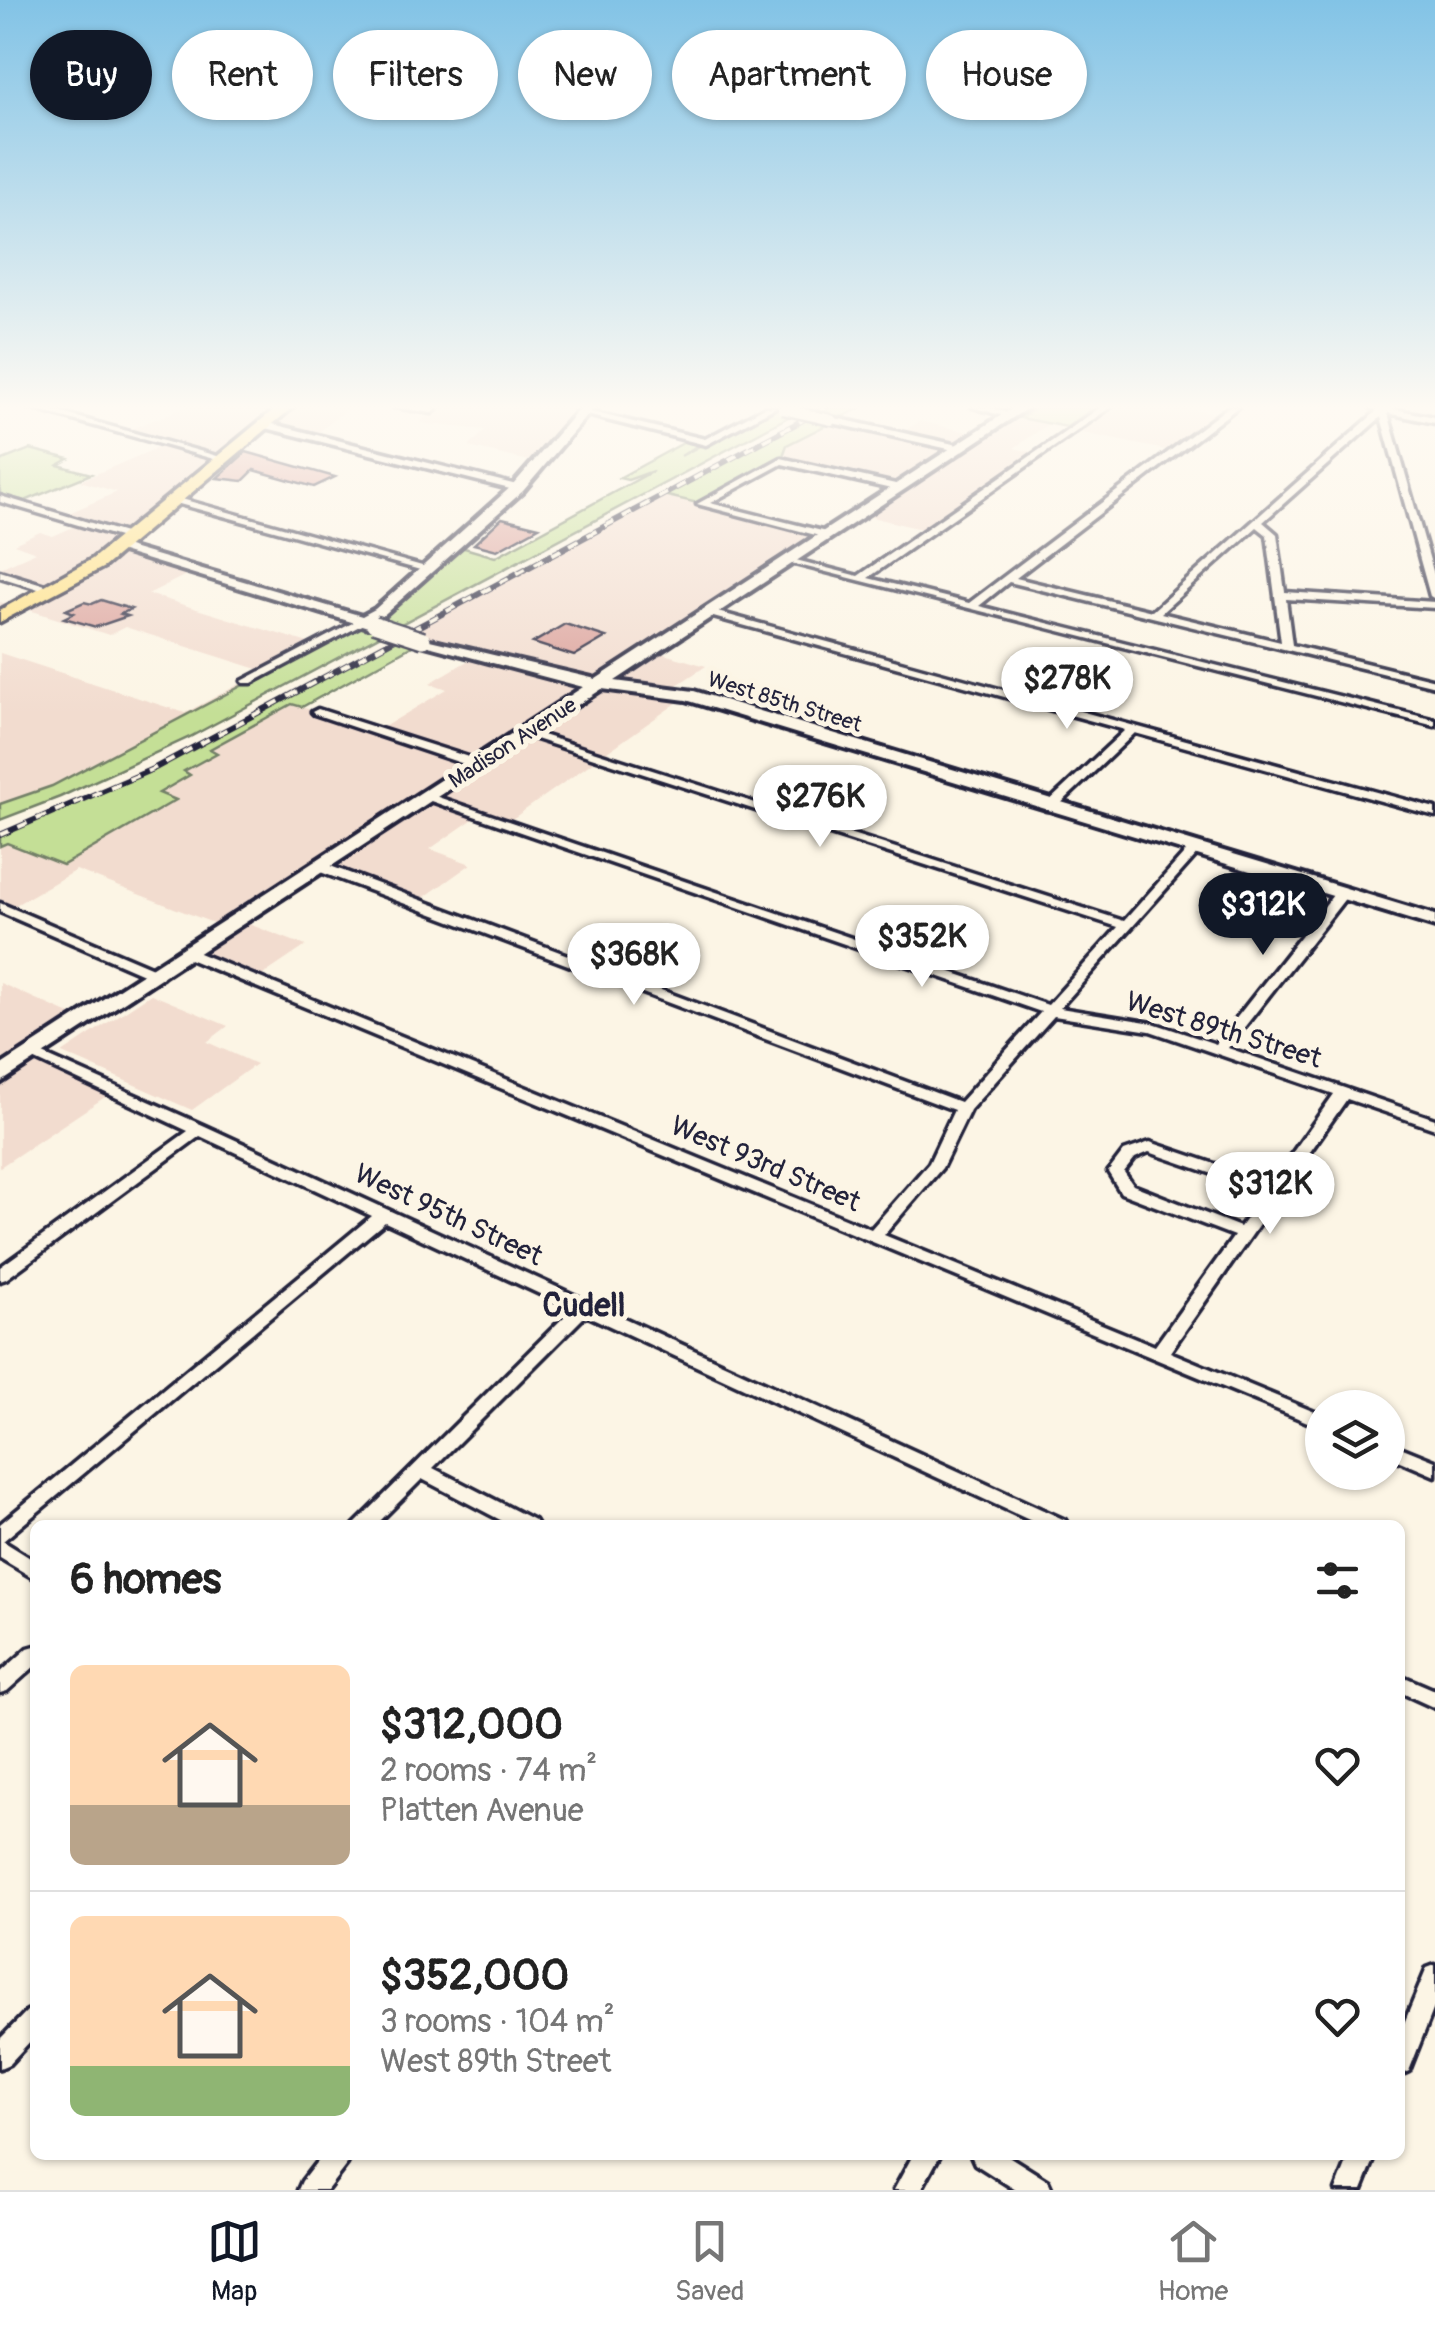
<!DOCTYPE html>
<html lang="en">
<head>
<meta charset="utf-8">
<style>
	body { margin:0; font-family:Pangolin,sans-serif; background:#f6f6f6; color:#222; height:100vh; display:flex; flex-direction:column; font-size:38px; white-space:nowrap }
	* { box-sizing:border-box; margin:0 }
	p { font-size:32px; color:#767676 }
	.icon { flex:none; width:55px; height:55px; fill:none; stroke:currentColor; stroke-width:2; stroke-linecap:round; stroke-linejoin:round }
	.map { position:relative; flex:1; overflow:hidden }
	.side { position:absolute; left:30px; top:1520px; width:1375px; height:640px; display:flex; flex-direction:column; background:#fff; border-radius:15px; box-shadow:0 2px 8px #0004 }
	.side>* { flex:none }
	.banner { position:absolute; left:30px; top:30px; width:1375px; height:90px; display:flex; gap:20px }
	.buttons { position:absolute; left:1305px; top:1390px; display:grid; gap:20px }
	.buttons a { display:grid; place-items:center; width:100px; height:100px; border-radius:50%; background:#fff; box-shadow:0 2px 8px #0004; font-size:50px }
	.price { position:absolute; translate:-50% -85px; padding:0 22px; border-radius:35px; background:#fff; color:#222; font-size:32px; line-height:65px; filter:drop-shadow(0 2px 5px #0008) }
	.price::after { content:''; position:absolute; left:50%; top:60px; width:30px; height:22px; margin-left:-15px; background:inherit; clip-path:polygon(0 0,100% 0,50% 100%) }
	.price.on { background:#111827; color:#fff }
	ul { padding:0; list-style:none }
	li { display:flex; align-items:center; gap:30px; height:250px; padding:0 40px }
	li+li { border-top:2px solid #e0e0e0 }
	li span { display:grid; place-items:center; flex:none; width:280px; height:200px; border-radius:15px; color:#555 }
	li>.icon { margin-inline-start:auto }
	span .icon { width:120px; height:120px; fill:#fffc; stroke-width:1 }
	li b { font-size:42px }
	h2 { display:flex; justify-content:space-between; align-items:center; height:120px; padding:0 40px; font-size:42px }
	.tag { padding:0 35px; border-radius:45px; background:#fff; box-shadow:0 2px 8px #0004; font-size:35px; line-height:90px }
	.tag.on { background:#111827; color:#fff }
	.tab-bar { display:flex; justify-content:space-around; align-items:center; height:140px; border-top:2px solid #e0e0e0; background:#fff; font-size:28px; color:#767676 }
	.tab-bar a { display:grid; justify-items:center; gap:5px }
	.tab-bar .on { color:#111827 }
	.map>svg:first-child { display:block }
	.built { fill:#f2dccf }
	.green { fill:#c4df96; stroke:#738068; stroke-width:2.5 }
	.building { fill:#dba19b; stroke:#22223b; stroke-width:2.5 }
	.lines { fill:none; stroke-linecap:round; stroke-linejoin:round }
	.street-casing { stroke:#22223b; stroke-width:7 }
	.secondary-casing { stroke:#22223b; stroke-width:8 }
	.primary-casing { stroke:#22223b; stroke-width:7 }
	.street { fill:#fcf5e5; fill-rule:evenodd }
	.secondary { fill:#fcf5e5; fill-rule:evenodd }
	.primary { fill:#fedf80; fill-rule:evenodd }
	.rail-casing { stroke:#22223b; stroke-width:6 }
	.rail { stroke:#fcf5e5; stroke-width:4; stroke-dasharray:10; stroke-linecap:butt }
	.street-bridge-casing { stroke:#22223b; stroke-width:15; stroke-linecap:butt }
	.secondary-bridge-casing { stroke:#22223b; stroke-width:20; stroke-linecap:butt }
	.street-bridge { stroke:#fcf5e5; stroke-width:10 }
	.secondary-bridge { stroke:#fcf5e5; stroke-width:15 }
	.labels { text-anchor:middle; stroke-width:10; stroke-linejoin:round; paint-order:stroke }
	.far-street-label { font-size:22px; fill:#22223b; stroke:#fcf5e5 }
	.street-label { font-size:28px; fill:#22223b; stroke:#fcf5e5 }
	.quarter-label { font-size:32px; font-weight:bold; fill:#22223b; stroke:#fcf5e5 }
</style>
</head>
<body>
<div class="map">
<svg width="1435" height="2190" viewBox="0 0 1435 2190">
	<rect width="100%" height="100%" fill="#fcf5e5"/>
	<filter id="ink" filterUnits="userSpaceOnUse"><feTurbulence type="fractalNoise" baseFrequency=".01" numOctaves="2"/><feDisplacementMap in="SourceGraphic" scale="20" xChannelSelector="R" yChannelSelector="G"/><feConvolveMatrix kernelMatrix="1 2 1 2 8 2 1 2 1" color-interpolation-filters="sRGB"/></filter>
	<g filter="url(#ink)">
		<path class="built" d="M185 407H349L313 437 264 426 117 547 194 571 148 594 318 646 52 786 0 804V653L185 713 264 671 125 627 109 635 26 609 0 623V602L18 608 50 591 0 574V568L36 552 14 544 40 532 53 536 80 524 60 517 117 492 80 481 166 444 124 432Z
			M398 407H588L541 464 469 447 485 430 419 423 431 412Z
			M976 407H1023L1012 415 1050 423 1014 448 1040 454 929 531 859 514 899 489 781 461 787 445 831 420 898 435 920 421 981 435 1010 415Z
			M1107 407H1183L1220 415 1175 452 1073 431Z
			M663 495 827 535 654 651 706 666 668 691 688 695 505 824 479 815 430 849 471 864 416 903 320 867 241 921 306 946 254 981 189 954 226 928 76 870 0 914V846L175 799 158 793 209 750 292 704 377 731 447 689 430 683 476 656 405 634Z
			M0 983 85 1021 36 1054 114 1091 0 1167Z
			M151 994 228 1026 207 1042 256 1064 192 1110 62 1053Z"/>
		<path class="green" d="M772 407H807L190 737 60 797 0 820V804L52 786 381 612 454 545 495 557 653 471 628 480 619 478 685 442 698 445 681 456Z
			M827 407H862L787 445 781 461 702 504 663 495Z
			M1037 407H1095L1067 427 1021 418Z
			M30 449 69 459 58 465 91 474 25 501 0 494V461Z
			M405 634 423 640 302 707 292 704 210 749 217 753 184 771 190 775 159 793 176 800 63 865 7 843 0 846V835L155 768Z"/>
		<path class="building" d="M246 452 335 477 314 487 254 470 243 481 217 478Z
			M502 518 539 527 497 550 474 544Z
			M101 600 131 609 121 614 128 616 96 627 64 618 74 613 66 610 84 602 92 604Z
			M565 624 606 637 574 656 533 643Z"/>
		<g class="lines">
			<defs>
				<path id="street" d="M26 407H41L228 459 221 461Z
					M394 407H431L436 410 432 413Z
					M765 407H776L706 445 579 413 583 410 705 439Z
					M972 407H989L1015 415 1011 418Z
					M1101 407H1111L868 578 969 603 1228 407H1238L1016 578 1152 611 1377 411 1370 407H1384L1435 417V423L1388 413 1435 578V599L1430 596 1381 417 1263 522 1277 534 1285 592 1435 602V608L1286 599 1292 645 1435 680V686L1009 582 979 606 1435 720V726L783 561 788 558 858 576ZM1257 527 1267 535 1281 642 1161 613Z
					M831 417 958 445 962 448 958 451 828 422V418Z
					M265 422 521 486 523 488 518 491 262 427V423Z
					M781 458 900 485 905 488 900 491 782 464 710 503 830 533 832 535 827 538 697 504Z
					M0 496 132 535 134 537 126 539 0 502Z
					M172 498H178L433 569 424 571 172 502Z
					M0 571 55 588 56 590 51 593 0 577Z
					M706 611H714L1435 808V816L1135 733 1054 810H1046V804L1125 730 706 615Z
					M360 619 369 621 252 683H244L242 681Z
					M318 709 481 761 483 764 481 767H473L314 714 312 712Z
					M527 730 1124 921 1191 846H1199V852L1060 1008 1153 1023 1216 1044 1337 890H1347L1349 893 1347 896 1228 1048 1435 1119V1129L1347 1099 1170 1352 1322 1415V1428L184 957 182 954 189 950 194 951 871 1229 929 1163 954 1110 315 870 314 867 315 864H325L960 1102 1041 1012 422 798 428 794 432 795 1048 1005 1118 927 523 735V731ZM1054 1016 1150 1031 1334 1094 1271 1183 1150 1142 1124 1151 1108 1172 1121 1193 1234 1236 1155 1346 884 1235 942 1168 970 1110ZM1149 1152 1265 1192 1240 1227 1133 1185 1124 1172 1135 1158Z
					M0 903 162 972 164 975 162 978H152L0 912Z
					M34 1050 205 1126 1065 1520 1068 1525H1040L586 1315 433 1468 534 1520 537 1525H510L422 1479 376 1525H354L572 1309 385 1222 3 1541 35 1561V1579L0 1558V1524L372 1216 200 1136 6 1279 0 1281V1267L188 1131 29 1057 27 1054 29 1051Z
					M1388 1442 1435 1461V1476L1388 1456Z
					M35 1646V1666L7 1691 0 1693V1673L28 1648Z
					M1400 1675 1435 1690V1708L1400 1692Z
					M1435 1965V2005L1409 2071 1400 2075V2033L1427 1968Z
					M35 2008V2036L9 2064 0 2068V2039L27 2011Z
					M322 2155H351L347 2164 327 2190H298L302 2181Z
					M913 2155H940L921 2190H894Z
					M971 2155H1007L1048 2181 1052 2190H1016L975 2164Z
					M1350 2155H1376L1362 2190H1336Z"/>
				<path id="secondary" d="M581 407H594L523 491 378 620 382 624 380 627H368L109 548 121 545 362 616 375 609 513 485Z
					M1014 407H1029L615 681 694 691 1435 915V927L686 700 602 689 0 1083V1066L583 687 417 643V637L596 679Z"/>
				<path id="primary" d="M277 407H293L104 567 0 622V610L92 559Z"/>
			</defs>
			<use href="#street" class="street-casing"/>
			<use href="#secondary" class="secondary-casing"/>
			<use href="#primary" class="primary-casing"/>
			<use href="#street" class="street"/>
			<use href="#secondary" class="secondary"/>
			<use href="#primary" class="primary"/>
			<defs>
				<path id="rail" d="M0 835 155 768 827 407"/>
			</defs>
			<use href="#rail" class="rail-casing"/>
			<use href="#rail" class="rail"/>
			<defs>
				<path id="street-bridge" d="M783 409 831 420"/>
				<path id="secondary-bridge" d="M374 624 423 640"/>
			</defs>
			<use href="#street-bridge" class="street-bridge-casing"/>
			<use href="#secondary-bridge" class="secondary-bridge-casing"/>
			<use href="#street-bridge" class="street-bridge"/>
			<use href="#secondary-bridge" class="secondary-bridge"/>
		</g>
	</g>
	<linearGradient id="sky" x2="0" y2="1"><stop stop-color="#82c3e6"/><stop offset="0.57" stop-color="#fefaf3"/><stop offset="1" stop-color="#fefaf3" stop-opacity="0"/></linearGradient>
	<rect width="1435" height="714" fill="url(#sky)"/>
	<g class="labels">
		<g class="far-street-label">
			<text transform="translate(785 701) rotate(17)" y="8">West 85th Street</text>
			<text transform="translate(512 742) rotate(-33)" y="8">Madison Avenue</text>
		</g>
		<g class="street-label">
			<text transform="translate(1224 1029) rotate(17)" y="10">West 89th Street</text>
			<text transform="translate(766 1163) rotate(23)" y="10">West 93rd Street</text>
			<text transform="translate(449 1214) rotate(25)" y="10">West 95th Street</text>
		</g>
		<g class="quarter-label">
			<text x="584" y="1316">Cudell</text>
		</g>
	</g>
</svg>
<div class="buttons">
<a><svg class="icon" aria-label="layers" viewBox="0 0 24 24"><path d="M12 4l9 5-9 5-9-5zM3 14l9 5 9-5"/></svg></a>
</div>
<b class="price" style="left:1067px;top:732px">$278K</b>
<b class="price" style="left:820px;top:850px">$276K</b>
<b class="price on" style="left:1263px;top:958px">$312K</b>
<b class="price" style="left:922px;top:990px">$352K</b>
<b class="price" style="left:634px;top:1008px">$368K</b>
<b class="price" style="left:1270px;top:1237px">$312K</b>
<div class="banner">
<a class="tag on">Buy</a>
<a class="tag">Rent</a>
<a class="tag">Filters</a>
<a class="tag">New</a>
<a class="tag">Apartment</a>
<a class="tag">House</a>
</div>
<section class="side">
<h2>6 homes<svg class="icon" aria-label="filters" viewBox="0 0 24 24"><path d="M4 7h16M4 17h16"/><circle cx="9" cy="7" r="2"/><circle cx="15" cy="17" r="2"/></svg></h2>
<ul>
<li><span style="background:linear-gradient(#ffd9b3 70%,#b9a48a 0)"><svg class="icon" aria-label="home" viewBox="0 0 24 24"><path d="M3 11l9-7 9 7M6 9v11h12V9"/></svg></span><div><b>$312,000</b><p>2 rooms · 74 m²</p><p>Platten Avenue</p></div><svg class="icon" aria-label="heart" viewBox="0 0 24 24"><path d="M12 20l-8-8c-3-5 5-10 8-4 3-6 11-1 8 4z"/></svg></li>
<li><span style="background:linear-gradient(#ffd9b3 75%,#8fb573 0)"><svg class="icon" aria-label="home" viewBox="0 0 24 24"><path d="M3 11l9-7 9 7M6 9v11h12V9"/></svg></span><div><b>$352,000</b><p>3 rooms · 104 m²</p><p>West 89th Street</p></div><svg class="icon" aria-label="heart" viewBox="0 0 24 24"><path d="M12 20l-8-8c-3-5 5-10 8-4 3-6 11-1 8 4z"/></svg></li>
</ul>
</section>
</div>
<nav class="tab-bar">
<a class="on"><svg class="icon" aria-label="map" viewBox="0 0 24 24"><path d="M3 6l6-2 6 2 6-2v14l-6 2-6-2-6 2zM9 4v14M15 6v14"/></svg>Map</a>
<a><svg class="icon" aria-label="saved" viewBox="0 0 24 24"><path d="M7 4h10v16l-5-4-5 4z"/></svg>Saved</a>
<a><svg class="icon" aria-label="home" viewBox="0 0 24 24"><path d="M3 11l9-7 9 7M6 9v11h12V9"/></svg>Home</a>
</nav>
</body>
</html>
